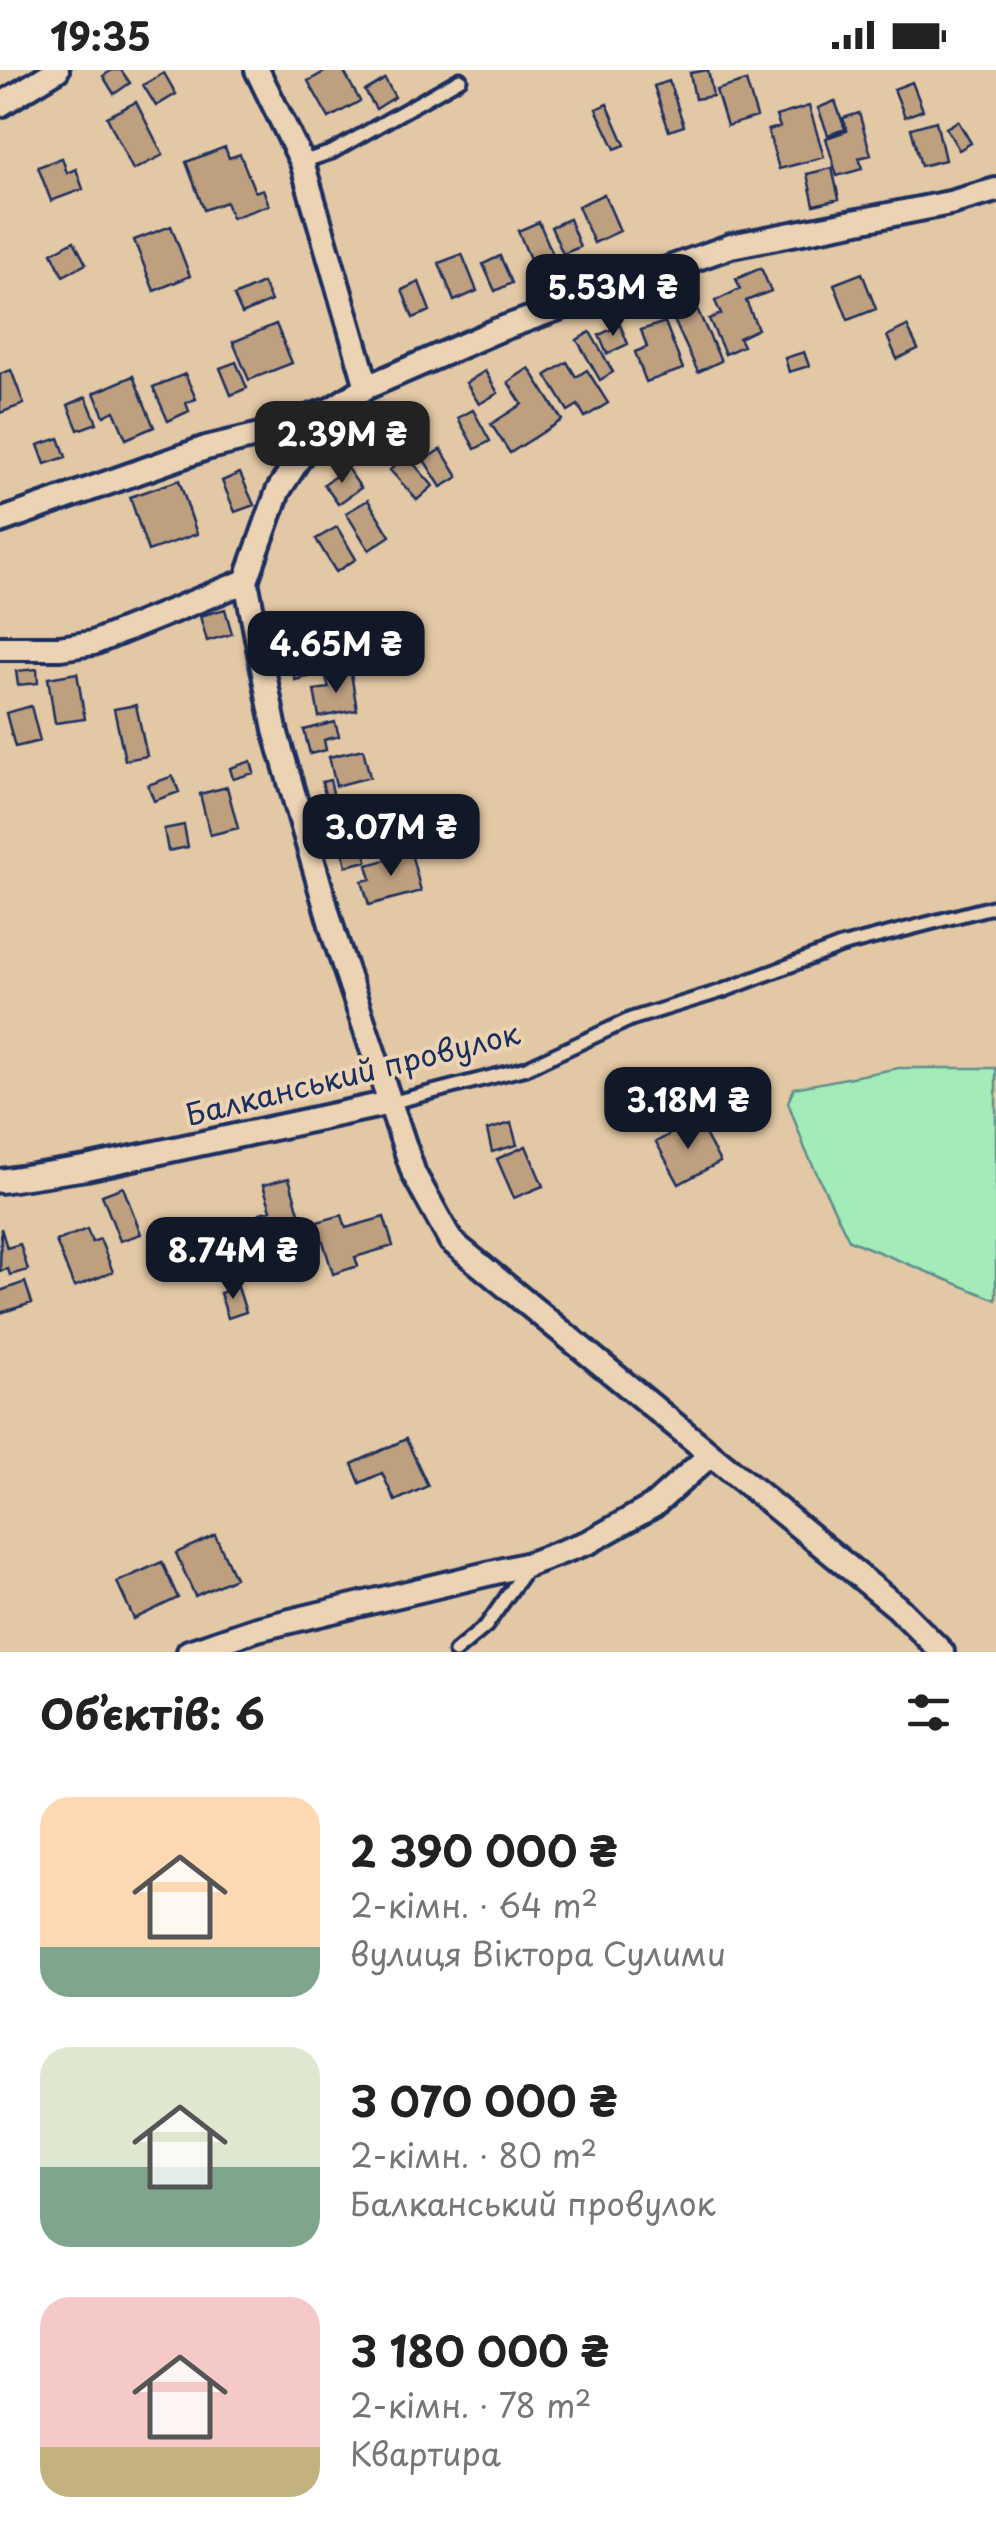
<!DOCTYPE html>
<html lang="uk">
<head>
<meta charset="utf-8">
<style>
	body { margin:0; font-family:"Playpen Sans",sans-serif; background:#f6f6f6; color:#222; height:100vh; display:flex; flex-direction:column; font-size:38px; white-space:nowrap }
	* { box-sizing:border-box; margin:0 }
	p { font-size:32px; color:#767676 }
	.icon { flex:none; width:55px; height:55px; fill:none; stroke:currentColor; stroke-width:2; stroke-linecap:round; stroke-linejoin:round }
	.map { position:relative; height:1582px; overflow:hidden }
	.details { display:flex; flex-direction:column; background:#fff; flex:1 }
	.details>* { flex:none }
	.price { position:absolute; translate:-50% -85px; padding:0 22px; border-radius:20px; background:#111827; color:#fff; font-size:32px; line-height:65px; filter:drop-shadow(0 2px 5px #0008) }
	.price::after { content:''; position:absolute; left:50%; top:60px; width:30px; height:22px; margin-left:-15px; background:inherit; clip-path:polygon(0 0,100% 0,50% 100%) }
	.price.active { background:#222; color:#fff }
	ul { padding:0; list-style:none }
	li { display:flex; align-items:center; gap:30px; height:250px; padding:0 40px }
	li span { display:grid; place-items:center; flex:none; width:280px; height:200px; border-radius:30px; color:#555 }
	li>.icon { margin-inline-start:auto }
	span .icon { width:120px; height:120px; fill:#fffc; stroke-width:1 }
	li b { font-size:42px }
	h2 { display:flex; justify-content:space-between; align-items:center; height:120px; padding:0 40px; font-size:42px }
	.status { display:flex; justify-content:space-between; align-items:center; height:70px; padding:0 50px; background:#fff; direction:ltr }
	.status svg { height:28px; fill:currentColor }
	.map>svg:first-child { display:block }
	.green { fill:#a3ecba; stroke:#5f8e8c; stroke-width:2.5 }
	.building { fill:#bea07f; stroke:#1b2f5e; stroke-width:2.5 }
	.lines { fill:none; stroke-linecap:round; stroke-linejoin:round }
	.lane-casing { stroke:#1b2f5e; stroke-width:19 }
	.street-casing { stroke:#1b2f5e; stroke-width:30 }
	.lane { stroke:#ebd3b3; stroke-width:11 }
	.street { stroke:#ebd3b3; stroke-width:22 }
	.labels { text-anchor:middle; stroke-width:8; stroke-linejoin:round; paint-order:stroke }
	.street-label { font-size:30px; fill:#1b2f5e; stroke:#ebd3b3 }
</style>
</head>
<body>
<div class="status"><b>19:35</b><svg viewBox="0 0 49 12"><path d="M0 12V9h3v3zM5 12V6h3v6zM10 12V3h3v9zM15 12V0h3v12zM26 1h20v11H26zM47 4h2v5h-2z"/></svg></div>
<div class="map">
<svg width="996" height="1582" viewBox="0 0 996 1582">
	<rect width="100%" height="100%" fill="#e3c8a5"/>
	<filter id="ink" filterUnits="userSpaceOnUse"><feTurbulence type="fractalNoise" baseFrequency=".01" numOctaves="2"/><feDisplacementMap in="SourceGraphic" scale="20" xChannelSelector="R" yChannelSelector="G"/><feConvolveMatrix kernelMatrix="1 2 1 2 8 2 1 2 1" color-interpolation-filters="sRGB"/></filter>
	<g filter="url(#ink)">
		<path class="green" d="M899 998H996V1230L849 1170 805 1079 788 1032 794 1018Z"/>
		<path class="building" d="M112 0H121L130 13 114 24 103 6Z
			M328 0H343L360 31 329 48 308 11Z
			M708 0 713 26 695 29 690 3Z
			M164 3 176 24 156 36 143 15Z
			M385 9 395 27 376 39 365 21Z
			M669 11 684 56 669 61 654 16Z
			M746 11 757 47 727 56 716 20Z
			M912 12 923 40 905 47 894 19Z
			M835 31 845 59 828 65 818 38Z
			M136 32 163 85 133 100 107 47Z
			M607 34 625 75 615 79 596 39Z
			M809 36 824 87 779 99 768 60 780 57 776 46Z
			M859 43 871 85 859 88 862 99 837 106 826 68 847 61 843 48Z
			M936 51 945 90 921 96 911 58Z
			M958 51 971 73 959 80 946 58Z
			M225 77 229 88 240 84 255 122 263 119 269 135 232 148 226 132 204 140 186 92Z
			M62 88 67 103 76 99 83 119 51 131 38 97Z
			M832 98 839 129 814 135 807 104Z
			M604 124 620 161 594 173 578 136Z
			M569 149 580 177 563 184 551 157Z
			M539 152 554 187 533 196 518 161Z
			M171 156 190 206 154 221 134 170Z
			M74 171 86 194 63 206 52 183Z
			M462 184 477 221 454 231 439 193Z
			M500 186 512 213 495 221 483 194Z
			M761 198 771 221 746 231 758 259 739 268 743 276 725 284 709 249 721 244 715 231 740 219 736 209Z
			M862 203 876 239 848 250 834 214Z
			M419 212 430 241 413 248 402 220Z
			M263 213 271 231 242 244 234 226Z
			M692 228 721 291 698 302 669 239Z
			M665 252 683 299 646 312 635 282 647 277 641 260Z
			M276 254 292 293 249 310 233 272Z
			M620 255 628 274 607 284 599 265Z
			M907 256 918 279 897 289 887 266Z
			M590 262 613 302 600 310 577 270Z
			M804 282 809 296 789 302 785 288Z
			M236 292 247 318 231 325 220 298Z
			M567 292 576 307 587 300 608 333 585 347 578 335 568 341 546 305Z
			M529 298 562 350 510 383 491 354 522 334 508 312Z
			M11 300 24 334 0 343V304Z
			M485 301 498 323 479 334 466 313Z
			M185 304 196 329 186 333 189 341 168 351 153 317Z
			M133 306 154 357 126 369 114 341 104 346 94 323Z
			M86 327 97 353 78 360 68 335Z
			M473 340 490 371 475 379 458 348Z
			M59 368 66 387 45 394 38 375Z
			M441 379 458 407 441 417 424 390Z
			M406 385 433 416 417 430 390 400Z
			M347 398 361 418 338 434 324 414Z
			M240 403 254 435 235 442 222 411Z
			M179 410 197 464 148 481 130 427Z
			M368 430 390 466 369 480 346 443Z
			M337 457 356 489 336 502 316 469Z
			M225 539 232 564 207 571 200 546Z
			M314 582 319 604 295 610 290 588Z
			M37 599 38 613 18 615 16 601Z
			M77 603 85 649 55 653 48 608Z
			M351 603 357 640 319 647 314 620 329 618 326 607Z
			M136 635 147 686 125 690 114 639Z
			M31 636 40 671 15 677 6 643Z
			M335 652 339 666 324 670 326 680 310 684 304 660Z
			M363 679 370 707 336 716 329 687Z
			M251 691 254 703 233 709 230 698Z
			M173 706 179 722 154 731 148 715Z
			M330 710 341 757 333 759 322 712Z
			M227 717 238 758 210 765 200 724Z
			M184 755 188 777 168 781 164 759Z
			M361 765 367 791 346 796 340 770Z
			M411 783 421 821 369 835 362 811 371 809 367 795Z
			M697 1049 720 1092 679 1114 656 1072Z
			M511 1053 517 1075 492 1082 487 1060Z
			M526 1076 543 1116 514 1128 497 1089Z
			M289 1108 302 1153 266 1164 260 1143 271 1140 263 1115Z
			M123 1117 141 1164 120 1171 102 1125Z
			M342 1145 346 1158 384 1147 393 1176 355 1187 358 1196 333 1204 317 1152Z
			M1 1158 7 1178 20 1174 28 1200 10 1205 8 1199 0 1201Z
			M87 1159 92 1172 100 1169 113 1202 74 1217 56 1171Z
			M230 1162 242 1200 212 1209 201 1171Z
			M25 1212 32 1233 0 1243V1221Z
			M238 1217 246 1242 228 1248 220 1223Z
			M406 1369 428 1416 395 1431 382 1403 360 1413 352 1394Z
			M215 1465 235 1508 195 1526 176 1483Z
			M162 1492 178 1528 134 1549 117 1512Z"/>
		<g class="lines">
			<defs>
				<path id="lane" d="M302 92 332 82 460 9
					M390 1033 526 998 631 949 722 921 841 876 996 836
					M455 1582 486 1556 527 1498"/>
				<path id="street" d="M257 0 302 92 367 317
					M0 35 57 0
					M0 451 206 378 260 365 330 340
					M246 511 275 660 334 865 414 1104 451 1171 897 1537 942 1582
					M0 578H60L93 573 246 511 278 421 330 340 367 317 498 260 731 176 950 133 996 120
					M0 1111 86 1098 390 1033
					M189 1582 257 1559 529 1494 589 1472 653 1436 710 1385"/>
			</defs>
			<use href="#lane" class="lane-casing"/>
			<use href="#street" class="street-casing"/>
			<use href="#lane" class="lane"/>
			<use href="#street" class="street"/>
		</g>
	</g>
	<g class="labels">
		<g class="street-label">
			<text transform="translate(353 1005) rotate(-14)" y="10">Балканський провулок</text>
		</g>
	</g>
</svg>
<b class="price" style="left:613px;top:269px">5.53M ₴</b>
<b class="price active" style="left:342px;top:416px">2.39M ₴</b>
<b class="price" style="left:336px;top:626px">4.65M ₴</b>
<b class="price" style="left:391px;top:809px">3.07M ₴</b>
<b class="price" style="left:688px;top:1082px">3.18M ₴</b>
<b class="price" style="left:233px;top:1232px">8.74M ₴</b>
</div>
<section class="details">
<h2>Об’єктів: 6<svg class="icon" aria-label="filters" viewBox="0 0 24 24"><path d="M4 7h16M4 17h16"/><circle cx="9" cy="7" r="2"/><circle cx="15" cy="17" r="2"/></svg></h2>
<ul>
<li><span style="background:linear-gradient(#ffd9b3 75%,#7fa58c 0)"><svg class="icon" aria-label="home" viewBox="0 0 24 24"><path d="M3 11l9-7 9 7M6 9v11h12V9"/></svg></span><div><b>2 390 000 ₴</b><p>2-кімн. · 64 m²</p><p>вулиця Віктора Сулими</p></div></li>
<li><span style="background:linear-gradient(#dfe7d0 60%,#7fa58c 0)"><svg class="icon" aria-label="home" viewBox="0 0 24 24"><path d="M3 11l9-7 9 7M6 9v11h12V9"/></svg></span><div><b>3 070 000 ₴</b><p>2-кімн. · 80 m²</p><p>Балканський провулок</p></div></li>
<li><span style="background:linear-gradient(#f6c9c9 75%,#c2b280 0)"><svg class="icon" aria-label="home" viewBox="0 0 24 24"><path d="M3 11l9-7 9 7M6 9v11h12V9"/></svg></span><div><b>3 180 000 ₴</b><p>2-кімн. · 78 m²</p><p>Квартира</p></div></li>
</ul>
</section>
</body>
</html>
